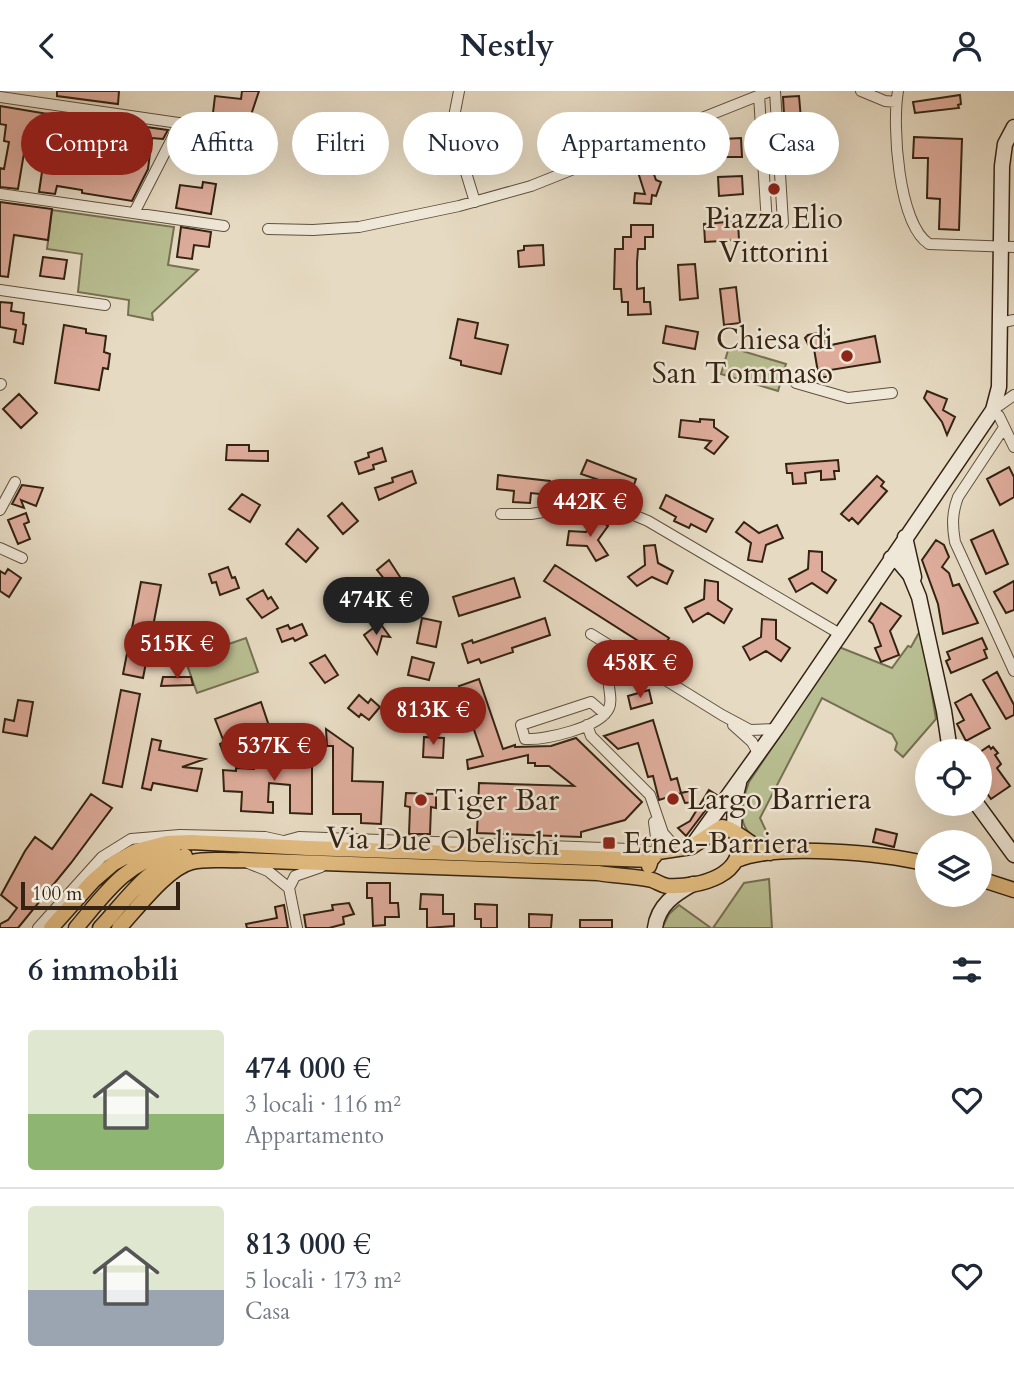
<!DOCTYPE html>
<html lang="it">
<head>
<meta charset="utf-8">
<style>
	body { margin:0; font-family:Cardo,serif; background:#f6f6f7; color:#1f2937; height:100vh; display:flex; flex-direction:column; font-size:26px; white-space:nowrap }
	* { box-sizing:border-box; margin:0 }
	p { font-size:23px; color:#747a83 }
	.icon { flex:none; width:38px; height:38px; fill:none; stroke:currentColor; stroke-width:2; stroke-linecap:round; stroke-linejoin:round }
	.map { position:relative; height:837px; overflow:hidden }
	.sheet { display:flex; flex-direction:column; background:#fff; flex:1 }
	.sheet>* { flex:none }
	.hud { position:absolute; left:21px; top:21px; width:973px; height:63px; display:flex; gap:14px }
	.tools { position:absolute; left:915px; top:648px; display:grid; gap:14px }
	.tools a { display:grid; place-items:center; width:77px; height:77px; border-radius:50%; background:#fff; box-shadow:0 7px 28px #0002; font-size:35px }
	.scale { position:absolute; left:21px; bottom:18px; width:159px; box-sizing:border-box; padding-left:7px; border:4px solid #342312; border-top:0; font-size:19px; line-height:24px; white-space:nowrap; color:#342312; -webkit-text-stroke:5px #efe7d7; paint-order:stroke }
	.price { position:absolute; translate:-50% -60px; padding:0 16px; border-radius:24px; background:#8f2418; color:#fff; font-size:23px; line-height:46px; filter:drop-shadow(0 2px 4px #0008) }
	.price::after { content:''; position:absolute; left:50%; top:42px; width:21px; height:16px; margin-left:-10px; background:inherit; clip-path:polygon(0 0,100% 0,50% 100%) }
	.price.on { background:#222; color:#fff }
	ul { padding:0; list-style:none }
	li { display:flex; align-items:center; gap:21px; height:175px; padding:0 28px }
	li+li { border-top:2px solid #e0e1e3 }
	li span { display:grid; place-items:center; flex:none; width:196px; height:140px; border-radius:7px; color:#555 }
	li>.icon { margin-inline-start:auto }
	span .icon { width:84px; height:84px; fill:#fffc; stroke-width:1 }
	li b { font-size:30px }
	h2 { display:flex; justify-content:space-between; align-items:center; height:84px; padding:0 28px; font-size:30px }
	.chip { padding:0 24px; border-radius:32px; background:#fff; box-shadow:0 7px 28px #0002; font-size:24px; line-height:63px }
	.chip.on { background:#8f2418; color:#fff }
	header { display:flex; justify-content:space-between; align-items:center; height:91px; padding:0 28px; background:#fff; font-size:32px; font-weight:800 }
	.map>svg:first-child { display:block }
	.green { fill:#b8be91; stroke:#767052; stroke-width:2 }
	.building { fill:#deac9b; stroke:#342312; stroke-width:2 }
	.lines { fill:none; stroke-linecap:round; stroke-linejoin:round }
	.minor-casing { stroke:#60513e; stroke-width:12 }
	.secondary-casing { stroke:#342312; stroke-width:17 }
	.primary-casing { stroke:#342312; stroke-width:17 }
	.minor { stroke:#efe7d7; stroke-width:10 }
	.secondary { stroke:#efe7d7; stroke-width:14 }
	.primary { stroke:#e3bd81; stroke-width:14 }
	.poi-dot { fill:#8f2418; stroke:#efe7d7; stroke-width:2.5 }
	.labels { text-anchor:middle; stroke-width:5; stroke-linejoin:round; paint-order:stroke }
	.poi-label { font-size:30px; fill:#342312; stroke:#efe7d7; text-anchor:start }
	.street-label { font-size:30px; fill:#342312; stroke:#efe7d7 }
</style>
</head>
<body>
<header><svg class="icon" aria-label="back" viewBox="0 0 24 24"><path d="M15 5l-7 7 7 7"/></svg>Nestly<svg class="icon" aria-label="person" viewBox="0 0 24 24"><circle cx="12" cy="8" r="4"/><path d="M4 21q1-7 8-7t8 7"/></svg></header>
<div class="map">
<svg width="1014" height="837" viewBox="0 0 1014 837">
	<rect width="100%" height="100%" fill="#e6dac2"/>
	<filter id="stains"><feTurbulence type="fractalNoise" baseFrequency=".00286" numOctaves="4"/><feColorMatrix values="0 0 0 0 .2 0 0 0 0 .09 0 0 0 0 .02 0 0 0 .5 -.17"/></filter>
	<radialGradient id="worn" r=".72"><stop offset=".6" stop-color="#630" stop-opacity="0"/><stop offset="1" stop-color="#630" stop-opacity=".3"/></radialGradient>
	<path class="green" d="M52 119 174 136 168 174 198 179 152 222 153 229 128 224 129 209 78 201 82 163 47 158Z
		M729 256 786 273 778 300 721 283Z
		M921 538 936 628 903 666 895 659 897 652 892 643 822 607 760 727 769 746V753C735 743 739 718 749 691L839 556 892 577 908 555 911 556Z
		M246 547 258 581 197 602 185 568Z
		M769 788 772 837H713L744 792Z
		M679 814 711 837H662L669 823Z"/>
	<path class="building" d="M57 0H119L118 13 57 5Z
		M242 0H259L250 27 213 22 215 5 241 8Z
		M960 4 961 13 958 14 959 17 915 22 913 11Z
		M799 5 802 40 785 41 783 6Z
		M0 15 108 33 103 75 133 79 139 35 168 39 163 48 152 47 148 78 132 110 82 102V99L57 95 55 103 39 101 45 61 58 62 53 42 37 40 36 51 26 50 18 98 0 96V77L4 78 9 51 4 50 6 34 0 33Z
		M914 46 962 48 959 139 939 138 940 108 927 107 928 67H913Z
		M741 47 742 66H724L723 48Z
		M222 51 242 54 239 74 219 72Z
		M705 55 707 73 690 75 687 57Z
		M651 75 656 89 661 91 656 105 652 104 651 113 634 112 635 102 645 103 637 78Z
		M742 85 743 103 719 105 718 86Z
		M203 91 216 93 211 123 176 117 180 94 202 97Z
		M0 111 52 118 48 149 14 144 8 186 0 185Z
		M738 130 739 149 705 151 704 133Z
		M631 134H653V146H645V158H638L637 171V198L644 197V211H650L651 223 628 224V211H622L621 198H614L615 158H623V146H631Z
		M181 136 211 141 209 156 194 154 192 168 177 166Z
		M543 154 544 174 519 176 518 160 524 159V155Z
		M43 166 67 169 64 188 40 185Z
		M695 173 698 207 680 209 678 174Z
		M736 196 740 232 724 234 720 198Z
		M0 211 12 212 11 220 24 222 23 233 26 234 23 253 14 251 16 239 0 236Z
		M458 228 478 232 475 247 508 254 501 283 461 274V270L450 267Z
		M64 234 86 238V242L106 245 104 261 110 263 108 278 103 277 99 299 55 292Z
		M666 235 698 241 695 258 663 252Z
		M824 241 826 255 875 245 880 271 830 279 831 285 819 287 813 252 808 253 805 247 808 244Z
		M927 300 947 308 943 319 955 326 947 344 942 331 924 307Z
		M19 303 37 322 21 337 3 318Z
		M700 328 714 329V336L728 346 714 363 705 357 711 350 679 346 681 329 700 331Z
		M227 354H249V360H268V370L226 369Z
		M382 357 386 370 373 374 374 378 359 383 355 371 369 366 368 362Z
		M587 369 636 388 631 402 614 395 612 399 598 394 599 389 581 383Z
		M838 369 839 380H834L835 388 821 389V380L805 382 806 392 793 393 792 382H787L786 373Z
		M1009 376 1014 386V406L1000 414 987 388Z
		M412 380 416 392 379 409 375 397 393 391 392 387Z
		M498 384 550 390 549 404 531 402 530 412 513 411 514 400 497 398Z
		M877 385 884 391 881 395 887 400 858 433 852 427 849 430 841 423Z
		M22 394 43 397 36 415 21 409 24 417 12 413Z
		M242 403 260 414 250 431 229 418Z
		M666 404 713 428 706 441 691 433 689 437 674 430 676 426 660 417Z
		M342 412 358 430 343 443 328 425Z
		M26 422 29 431 24 433 30 448 18 453 8 429Z
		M596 427 608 435 598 449 608 464 596 470 587 455 567 454 569 440 586 441Z
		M744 431 759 442 777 434 783 447 766 454 762 471 748 469 751 452 736 441Z
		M298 438 318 457 306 471 286 453Z
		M993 439 1008 473 986 483 971 449Z
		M936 449 944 454 949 466 942 476 949 482 953 495 959 493 978 532 943 543 938 513 922 469Z
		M655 454 658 472 673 480 667 493 652 486 637 495 628 486 645 474 644 455Z
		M809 460 822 461V480L836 489 827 502 812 492 796 501 789 488 808 478Z
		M389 469 404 492 391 503 382 492 385 489 377 479Z
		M555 474 669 547 659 563 544 490Z
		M228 476 232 487 235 486 239 497 220 504 216 491 212 492 209 483Z
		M8 478 21 487 9 506 0 500V480L5 483Z
		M514 487 520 506 459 525 453 506Z
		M705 489 718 491V509L732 518 724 532 708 522 693 531 685 517 704 508Z
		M1014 490V519L1006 522 994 501Z
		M141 491 161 494 143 587 123 583Z
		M355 494 363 502 359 506 367 514 357 522 349 514 352 511 345 503Z
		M263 499 268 508 271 506 278 517 262 527 247 508Z
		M881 512 901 525 890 540 899 564 881 571 875 557 881 555 873 533 869 530Z
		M422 527 441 531 436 556 417 552Z
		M545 527 550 544 512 557 513 561 481 572 479 568 468 572 462 553 472 549 473 552Z
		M762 528 776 529V548L790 557 781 570 766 560 750 569 743 556 761 546Z
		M380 532 390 546 382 545 377 563 364 544Z
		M302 533 307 544 295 550 293 547 282 551 277 538 288 534 290 538Z
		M982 547 987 558 984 559 987 567 951 582 946 570 950 568 947 561Z
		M325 564 338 584 325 592 310 572Z
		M412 566 434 572 429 589 408 584Z
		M997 581 1014 614V624L1006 628 983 589Z
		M163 586H191L193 594 161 595Z
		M479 588 503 658 515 654V656L551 655 576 647 642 711 625 729 581 741V746L477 742 479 692 574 695 549 675H535V672H528V664L468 678 467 669 483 665 459 595Z
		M121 599 140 603 122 696 103 692Z
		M649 599 652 612 631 618 628 605Z
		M971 603 990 637 966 650 957 633 964 629 955 612Z
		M359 604 368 612 371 608 380 616 369 629 361 623 359 626 348 617Z
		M405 607 430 615 424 633 399 626Z
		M18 609 33 611 27 645 3 641 5 628 14 630Z
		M261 611 273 647 250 655 249 652 223 661 220 653 224 651 215 628Z
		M653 629 671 689 677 687 681 702 694 699V711L685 712 681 702 659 709 653 685 648 686 638 652 618 658 604 645Z
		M326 638 353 657 352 690 383 691 381 733 361 732V723H333V655H327Z
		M424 646 444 647 443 667 423 666Z
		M152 648 161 650 159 659 205 668 182 676 202 678 197 700 153 692 151 699 142 697Z
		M989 655 991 658 993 656 998 662 995 664 1001 673 997 677 1010 695 991 708 980 693V661Z
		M290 658H312V723L290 722V694L269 692 268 711H273V722L241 720 242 701 224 700 223 679 236 680V677L254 678 255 668 290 670Z
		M709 699 717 704 686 745 678 737 690 730Z
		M406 702 436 703V717L431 716 430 743H409L410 716 405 715Z
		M91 703 112 717 71 772 18 837H0V833L8 829 17 817 1 804 25 760 35 746 52 758Z
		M876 738 897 743 894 756 873 751Z
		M367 792H390V812H398L399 826H385V834L373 835 372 807H367Z
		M421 803 443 804V823H454V835L427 837V818H420Z
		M349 812 354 823 343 826 344 833 329 837H306L304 824 333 819 332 814Z
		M475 813 497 814V837H481V828H475Z
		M284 814 288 837H247L246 833 277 827 275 816Z
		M529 823 552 824 551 837H529Z
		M580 829H612V837H580Z"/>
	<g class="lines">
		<defs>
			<path id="minor" d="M459 0 452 36 475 111
				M861 0 885 10 896 11
				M898 0C892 34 898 133 929 153L1014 156
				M759 4 767 133 783 132 775 0
				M0 6 247 42
				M0 103 224 135
				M134 122 180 32
				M268 138 313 139 359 136 459 115 531 95 770 0
				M0 199 105 214
				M999 232 1014 229
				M796 292 848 307 892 302
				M0 294 1 293
				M1014 304 993 319 999 325 1014 356
				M1003 338 958 406C952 422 952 434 955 451L1014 580
				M0 419 15 391
				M501 423H531L549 420 588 407 600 410 648 430 840 543
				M0 457 22 467
				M591 543 722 624 750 639 776 638
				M605 623 591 611 521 634 525 648C545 649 600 637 609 617 613 609 608 599 609 590 611 580 616 569 619 559
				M587 634 591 645 650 704 663 742 678 759
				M733 634 752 651 758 662
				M654 731 658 761
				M277 752 299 746 630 758 657 762
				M248 772 268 780 289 797
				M289 797 295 785 321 776
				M289 797 297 837
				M38 837 102 766 131 748 180 744 265 746 283 750"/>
			<path id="secondary" d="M905 446 914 486
				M891 467 900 472 910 484 919 506 944 620 950 660
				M976 712 1014 764
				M734 739 735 708 739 692
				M692 755 776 638 993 319 999 296 1002 75 1005 53 1014 36
				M655 837C658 814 675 803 693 793"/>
			<path id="primary" d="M737 769C778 752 883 762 928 773
				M649 775 651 769 658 761 691 756 722 736C735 737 751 756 770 762
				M980 788 1014 799
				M51 837 93 790 114 772 136 760 167 752 191 751 307 757 651 769
				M76 837C109 798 122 776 173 758
				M100 837C124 812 149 773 185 765
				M119 837C137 818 167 777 192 771 207 767 225 770 241 769L598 782C615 785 635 785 652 789 658 791 661 794 667 795 699 797 750 784 737 743"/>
		</defs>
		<use href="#minor" class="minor-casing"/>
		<use href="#secondary" class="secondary-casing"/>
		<use href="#primary" class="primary-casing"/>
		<use href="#minor" class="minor"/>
		<use href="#secondary" class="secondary"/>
		<use href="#primary" class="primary"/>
	</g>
	<g class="poi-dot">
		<circle cx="774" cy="98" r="7"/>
		<circle cx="847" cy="265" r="7"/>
		<circle cx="673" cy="708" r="7"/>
		<circle cx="421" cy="709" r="7"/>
		<rect x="602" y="745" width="14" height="14" rx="3.5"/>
	</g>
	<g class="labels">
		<g class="poi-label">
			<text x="774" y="137" text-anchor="middle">Piazza Elio<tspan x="774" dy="34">Vittorini</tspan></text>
			<text x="833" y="258" text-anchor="end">Chiesa di<tspan x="833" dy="34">San Tommaso</tspan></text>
			<text x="687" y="718">Largo Barriera</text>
			<text x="435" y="719">Tiger Bar</text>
			<text x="623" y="762">Etnea-Barriera</text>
		</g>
		<g class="street-label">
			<text transform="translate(443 750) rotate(2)" y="10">Via Due Obelischi</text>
		</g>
	</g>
	<rect width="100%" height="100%" filter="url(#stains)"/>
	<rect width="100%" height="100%" fill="url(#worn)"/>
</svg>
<div class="tools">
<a><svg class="icon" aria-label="locate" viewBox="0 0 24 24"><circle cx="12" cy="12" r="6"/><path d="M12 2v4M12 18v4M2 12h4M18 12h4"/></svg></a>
<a><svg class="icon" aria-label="layers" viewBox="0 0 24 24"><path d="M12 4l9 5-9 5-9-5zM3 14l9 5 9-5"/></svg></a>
</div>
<div class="scale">100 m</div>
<b class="price" style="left:590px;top:448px">442K €</b>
<b class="price on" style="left:376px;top:546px">474K €</b>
<b class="price" style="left:177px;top:590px">515K €</b>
<b class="price" style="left:640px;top:609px">458K €</b>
<b class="price" style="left:433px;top:656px">813K €</b>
<b class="price" style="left:274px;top:692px">537K €</b>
<div class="hud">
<a class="chip on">Compra</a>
<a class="chip">Affitta</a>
<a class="chip">Filtri</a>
<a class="chip">Nuovo</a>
<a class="chip">Appartamento</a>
<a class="chip">Casa</a>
</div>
</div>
<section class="sheet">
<h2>6 immobili<svg class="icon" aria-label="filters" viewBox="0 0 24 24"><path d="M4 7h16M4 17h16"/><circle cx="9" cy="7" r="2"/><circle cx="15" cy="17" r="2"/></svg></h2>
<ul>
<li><span style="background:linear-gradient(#dfe7d0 60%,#8fb573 0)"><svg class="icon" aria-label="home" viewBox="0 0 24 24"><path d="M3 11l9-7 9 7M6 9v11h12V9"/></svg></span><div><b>474 000 €</b><p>3 locali · 116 m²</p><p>Appartamento</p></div><svg class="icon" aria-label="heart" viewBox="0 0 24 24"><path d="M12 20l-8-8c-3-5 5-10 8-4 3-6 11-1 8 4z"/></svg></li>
<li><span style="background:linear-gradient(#dfe7d0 60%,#9aa5b1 0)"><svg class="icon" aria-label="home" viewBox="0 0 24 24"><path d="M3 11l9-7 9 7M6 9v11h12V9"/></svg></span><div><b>813 000 €</b><p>5 locali · 173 m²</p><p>Casa</p></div><svg class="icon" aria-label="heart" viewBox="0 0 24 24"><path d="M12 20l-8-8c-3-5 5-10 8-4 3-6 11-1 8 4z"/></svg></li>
</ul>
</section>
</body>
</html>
